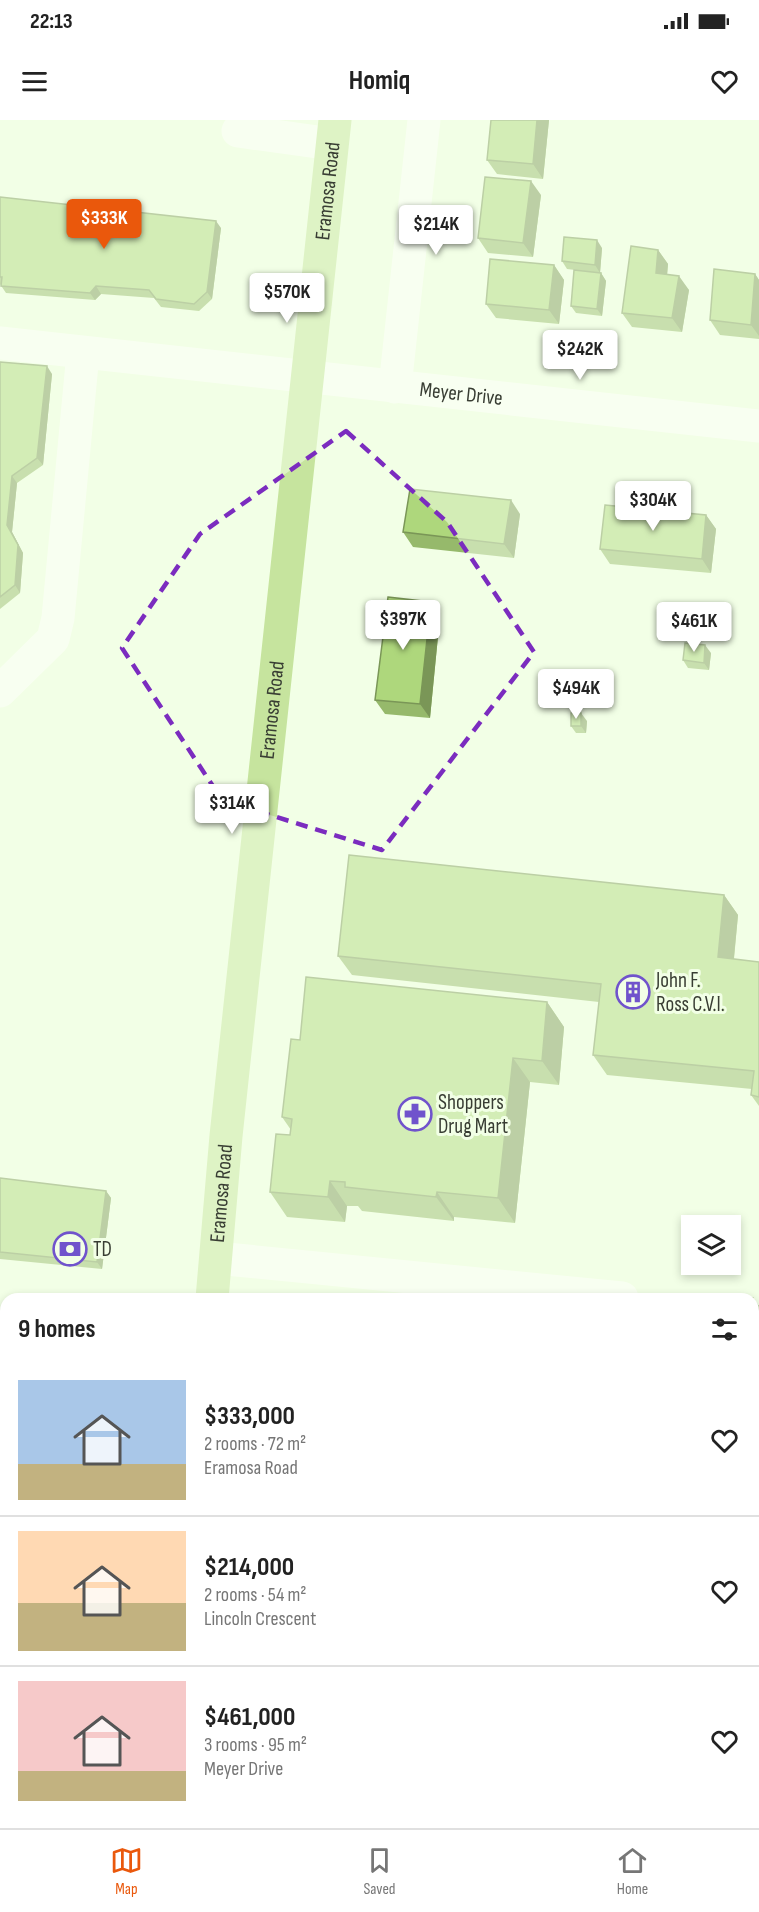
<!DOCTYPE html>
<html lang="en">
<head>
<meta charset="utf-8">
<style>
	body { margin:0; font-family:"Sofia Sans Condensed",sans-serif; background:#f2f2f2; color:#222; height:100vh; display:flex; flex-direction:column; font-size:22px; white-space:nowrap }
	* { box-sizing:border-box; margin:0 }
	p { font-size:20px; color:#767676 }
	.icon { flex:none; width:33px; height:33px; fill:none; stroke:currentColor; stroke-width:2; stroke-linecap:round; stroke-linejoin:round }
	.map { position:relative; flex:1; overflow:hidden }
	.side { position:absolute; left:0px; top:1173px; width:759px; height:536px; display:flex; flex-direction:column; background:#fff; border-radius:18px 18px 0 0; box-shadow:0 3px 9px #0003 }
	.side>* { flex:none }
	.controls { position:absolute; left:681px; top:1095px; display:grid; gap:12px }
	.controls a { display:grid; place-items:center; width:60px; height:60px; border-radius:0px; background:#fff; box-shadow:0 3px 9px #0003; font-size:30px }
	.price { position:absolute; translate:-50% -51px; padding:0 14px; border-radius:6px; background:#fff; color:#222; font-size:20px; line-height:39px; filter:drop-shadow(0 2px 3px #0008) }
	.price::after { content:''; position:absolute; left:50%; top:36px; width:18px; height:14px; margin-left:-9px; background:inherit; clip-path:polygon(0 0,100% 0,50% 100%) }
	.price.selected { background:#ea580c; color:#fff }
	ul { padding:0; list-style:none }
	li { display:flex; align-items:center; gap:18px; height:150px; padding:0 18px }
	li+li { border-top:2px solid #e0e0e0 }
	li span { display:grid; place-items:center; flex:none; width:168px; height:120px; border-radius:0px; color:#555 }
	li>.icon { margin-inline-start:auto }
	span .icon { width:72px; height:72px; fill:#fffc; stroke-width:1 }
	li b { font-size:26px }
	h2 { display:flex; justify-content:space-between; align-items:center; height:72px; padding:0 18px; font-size:26px }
	.status { display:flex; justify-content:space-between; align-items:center; height:42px; padding:0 30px; background:#fff; direction:ltr }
	.status svg { height:16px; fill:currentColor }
	header { display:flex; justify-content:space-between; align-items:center; height:78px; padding:0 18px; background:#fff; font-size:27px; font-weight:700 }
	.tabs { display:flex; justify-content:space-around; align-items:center; height:84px; border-top:2px solid #e0e0e0; background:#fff; font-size:16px; color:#767676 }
	.tabs a { display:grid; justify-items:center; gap:3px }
	.tabs .selected { color:#ea580c }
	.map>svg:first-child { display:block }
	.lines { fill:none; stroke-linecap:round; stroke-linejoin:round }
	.minor { stroke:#fff; stroke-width:33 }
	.major { stroke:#c6e49e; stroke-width:33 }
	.wall { fill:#96b96b }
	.shaded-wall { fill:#7a9657 }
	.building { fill:#aed77c; stroke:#7a9657; stroke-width:1.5 }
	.marked { fill:none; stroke:#7b2cbf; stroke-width:4.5; stroke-dasharray:12 8; stroke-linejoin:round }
	.labels { text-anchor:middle; stroke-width:6; stroke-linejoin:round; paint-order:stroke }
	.street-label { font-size:21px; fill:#383d33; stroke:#f2ffe6 }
	.poi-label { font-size:21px; fill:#383d33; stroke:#f2ffe6; text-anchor:start }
</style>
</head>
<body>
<div class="status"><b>22:13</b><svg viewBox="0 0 49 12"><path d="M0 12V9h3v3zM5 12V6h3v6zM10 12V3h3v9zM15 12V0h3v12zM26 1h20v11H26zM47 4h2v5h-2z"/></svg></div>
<header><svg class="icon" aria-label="menu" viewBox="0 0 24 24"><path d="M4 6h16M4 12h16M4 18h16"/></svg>Homiq<svg class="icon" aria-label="heart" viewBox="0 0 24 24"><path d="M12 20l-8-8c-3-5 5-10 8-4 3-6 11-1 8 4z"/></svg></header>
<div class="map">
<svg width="759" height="1708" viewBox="0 0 759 1708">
	<rect width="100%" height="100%" fill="#f2ffe6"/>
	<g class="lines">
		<g class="minor">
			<path d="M238 11 332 24"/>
			<path id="s1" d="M0 223 759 306"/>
			<path d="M395 267 424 0"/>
			<path d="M0 571 53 519 58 498 83 233"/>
			<path d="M216 1138 622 1178"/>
			<path d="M0 1214 6 1208"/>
			<path d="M753 1389 759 1390"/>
			<path d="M518 1708 519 1702"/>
		</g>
		<g class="major">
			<path id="s2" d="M212 1179 226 1016 335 0"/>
			<path d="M0 1489 6 1493"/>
			<path d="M753 1692 759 1693"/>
			<path d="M155 1708 156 1702"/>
		</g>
	</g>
	<path class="wall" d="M491 0H549L543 59 497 54 487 40Z
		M541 75 533 137 488 133 478 118Z
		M0 77 221 108 212 179 199 191 161 187 154 178 101 174 95 180 6 173 0 164Z
		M602 128 600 153 567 149 562 141Z
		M658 130 668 144 667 155 689 170 682 212 632 207 622 193Z
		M554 145 564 160 559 204 496 198 486 184Z
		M601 153 606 161 602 196 576 193 571 186Z
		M755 154 759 160V219L720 215 710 200Z
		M0 242 52 254 43 345 17 363 12 412 23 433 20 473 0 489Z
		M520 394 514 438 413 427 403 412Z
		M706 395 716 409 711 453 610 444 600 429Z
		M431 482 440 496 430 598 385 594 375 580Z
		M711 533 709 550 688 548 683 540Z
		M587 601 586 613H576L571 606Z
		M724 775 738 795 734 839 759 842V986L751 975 752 969 607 955 593 935 599 882 352 855 338 836Z
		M547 882 564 907 559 965 530 962 515 1103 454 1097V1101L362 1091 358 1086H347L345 1102 287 1097 270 1072 290 1015 291 1010 282 997 300 920Z
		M0 1058 106 1071 111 1078 102 1149 0 1139Z
		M753 1179 759 1186V1335H757L756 1343 753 1342Z"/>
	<path class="shaded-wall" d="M537 0H549L543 59 533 44Z
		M531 61 541 75 533 137 523 123Z
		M216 101 221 108 212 179 207 172Z
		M597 120 602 128 600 153 595 145Z
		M658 130 668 144 666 167 656 153Z
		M554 145 564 160 559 204 549 190Z
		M601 153 606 161 602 196 597 189Z
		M755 154 759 160V216L751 205Z
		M679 156 689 170 682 212 672 198Z
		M96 166 101 174 95 180 90 173Z
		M47 246 52 254 43 345 37 338Z
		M12 356 17 363 12 412 23 433 20 473 15 465 7 405Z
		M511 380 520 394 514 438 504 424Z
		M706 395 716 409 711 453 702 439Z
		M431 482 440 496 430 598 420 584Z
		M705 525 711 533 709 550 704 543Z
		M581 593 587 601 586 613 581 606Z
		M724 775 738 795 732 857 718 837Z
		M547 882 564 907 559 965 542 941Z
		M513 938 530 962 515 1103 498 1078Z
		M330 1061 347 1086 345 1102 328 1077Z
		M106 1071 111 1078 102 1149 97 1142Z
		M437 1072 454 1097V1101L436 1077Z
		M753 1178 759 1186 753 1187Z
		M753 1329 757 1335 756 1343 753 1338Z"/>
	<path class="building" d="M491 0H537L533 44 487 40Z
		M485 57 531 61 523 123 478 118Z
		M0 77 216 101 207 172 194 184 156 179 149 170 96 166 90 173 1 166 2 157H0Z
		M564 117 597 120 595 145 562 141Z
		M631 126 658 130 656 153 679 156 672 198 622 193Z
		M490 139 554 145 549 190 486 184Z
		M714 149 755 154 751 205 710 200Z
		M574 150 601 153 597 189 571 186Z
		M0 242 47 246 37 338 12 356 7 405 18 425 15 465 0 477Z
		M410 369 511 380 504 424 403 412Z
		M605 385 706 395 702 439 600 429Z
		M388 477 431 482 420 584 375 580Z
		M685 523 705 525 704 543 683 540Z
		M571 593H581V606H571Z
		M349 735 724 775 718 837 759 842V977L751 975 754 951 593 935 601 864 338 836Z
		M306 857 547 882 542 941 513 938 498 1078 437 1072 436 1077 345 1067V1062L330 1061 328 1077 270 1072 276 1014 290 1015 292 999 282 997 291 919 300 920Z
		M0 1058 106 1071 97 1142 0 1132Z
		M738 1176 753 1178V1179H737Z
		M753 1186H759V1313L753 1312Z"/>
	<path d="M0 0H759V1708H0ZM346 311 447 402 534 532 382 730 222 680 122 528 200 414Z" fill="#f2ffe6" fill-opacity=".55" fill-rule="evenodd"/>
	<path class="marked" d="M346 311 447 402 534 532 382 730 222 680 122 528 200 414Z"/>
	<defs>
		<symbol id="building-ring" viewBox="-11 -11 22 22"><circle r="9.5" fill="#f2ffe6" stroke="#7053cc" stroke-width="1.5"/><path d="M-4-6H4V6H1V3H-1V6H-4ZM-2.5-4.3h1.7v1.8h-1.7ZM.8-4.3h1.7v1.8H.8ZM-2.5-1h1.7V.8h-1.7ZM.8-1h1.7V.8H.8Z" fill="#7053cc"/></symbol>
		<symbol id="pharmacy-ring" viewBox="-11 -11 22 22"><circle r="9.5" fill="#f2ffe6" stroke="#7053cc" stroke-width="1.5"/><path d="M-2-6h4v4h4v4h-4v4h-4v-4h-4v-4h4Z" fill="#7053cc"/></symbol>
		<symbol id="bank-ring" viewBox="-11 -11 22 22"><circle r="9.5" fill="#f2ffe6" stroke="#7053cc" stroke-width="1.5"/><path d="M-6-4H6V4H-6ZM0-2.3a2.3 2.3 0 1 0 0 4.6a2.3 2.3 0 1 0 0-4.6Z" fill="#7053cc"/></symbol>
	</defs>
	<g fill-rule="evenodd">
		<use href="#building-ring" x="614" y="853" width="38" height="38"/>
		<use href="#pharmacy-ring" x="396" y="975" width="38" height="38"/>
		<use href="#bank-ring" x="51" y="1110" width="38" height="38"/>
	</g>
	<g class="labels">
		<g class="street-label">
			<text dy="7" stroke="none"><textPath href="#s2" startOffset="1114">Eramosa Road</textPath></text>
			<text dy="7" stroke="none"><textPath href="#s1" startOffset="464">Meyer Drive</textPath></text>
			<text dy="7" stroke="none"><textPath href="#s2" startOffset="592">Eramosa Road</textPath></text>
			<text dy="7" stroke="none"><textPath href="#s2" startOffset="106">Eramosa Road</textPath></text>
		</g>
		<g class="poi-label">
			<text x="656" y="867">John F.<tspan x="656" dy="24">Ross C.V.I.</tspan></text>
			<text x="438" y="989">Shoppers<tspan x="438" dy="24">Drug Mart</tspan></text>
			<text x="93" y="1136">TD</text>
		</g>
	</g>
</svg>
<div class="controls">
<a><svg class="icon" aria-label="layers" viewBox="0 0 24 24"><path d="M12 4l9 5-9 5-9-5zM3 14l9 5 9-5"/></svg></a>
</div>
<b class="price selected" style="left:104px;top:130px">$333K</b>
<b class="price" style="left:436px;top:136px">$214K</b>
<b class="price" style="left:287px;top:204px">$570K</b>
<b class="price" style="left:580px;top:261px">$242K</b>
<b class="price" style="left:653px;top:412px">$304K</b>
<b class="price" style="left:403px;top:531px">$397K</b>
<b class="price" style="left:694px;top:533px">$461K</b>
<b class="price" style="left:576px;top:600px">$494K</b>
<b class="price" style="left:232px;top:715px">$314K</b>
<section class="side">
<h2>9 homes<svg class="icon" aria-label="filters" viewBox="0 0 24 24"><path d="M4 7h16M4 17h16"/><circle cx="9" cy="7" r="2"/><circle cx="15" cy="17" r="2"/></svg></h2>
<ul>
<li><span style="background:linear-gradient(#a9c7e8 70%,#c2b280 0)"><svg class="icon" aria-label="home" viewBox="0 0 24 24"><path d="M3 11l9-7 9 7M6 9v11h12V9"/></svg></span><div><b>$333,000</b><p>2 rooms · 72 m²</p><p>Eramosa Road</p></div><svg class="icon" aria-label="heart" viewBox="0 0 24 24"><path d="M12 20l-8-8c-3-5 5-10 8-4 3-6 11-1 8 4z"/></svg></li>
<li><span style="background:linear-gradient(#ffd9b3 60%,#c2b280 0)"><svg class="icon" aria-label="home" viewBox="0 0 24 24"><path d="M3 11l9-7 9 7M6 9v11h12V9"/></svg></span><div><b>$214,000</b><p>2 rooms · 54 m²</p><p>Lincoln Crescent</p></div><svg class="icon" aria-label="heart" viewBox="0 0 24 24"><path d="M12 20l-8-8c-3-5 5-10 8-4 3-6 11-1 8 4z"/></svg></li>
<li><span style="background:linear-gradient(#f6c9c9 75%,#c2b280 0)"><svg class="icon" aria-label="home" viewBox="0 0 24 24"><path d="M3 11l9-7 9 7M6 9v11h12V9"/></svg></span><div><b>$461,000</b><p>3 rooms · 95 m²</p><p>Meyer Drive</p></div><svg class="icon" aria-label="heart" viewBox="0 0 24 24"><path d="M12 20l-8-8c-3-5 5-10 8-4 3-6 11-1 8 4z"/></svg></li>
</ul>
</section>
</div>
<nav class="tabs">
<a class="selected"><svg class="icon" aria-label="map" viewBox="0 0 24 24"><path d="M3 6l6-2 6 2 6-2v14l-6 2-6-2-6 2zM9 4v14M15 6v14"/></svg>Map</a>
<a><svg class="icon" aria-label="saved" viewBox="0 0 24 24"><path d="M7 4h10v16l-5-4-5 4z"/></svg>Saved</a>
<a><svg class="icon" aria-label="home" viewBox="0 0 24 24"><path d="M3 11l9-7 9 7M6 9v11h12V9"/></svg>Home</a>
</nav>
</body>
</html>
